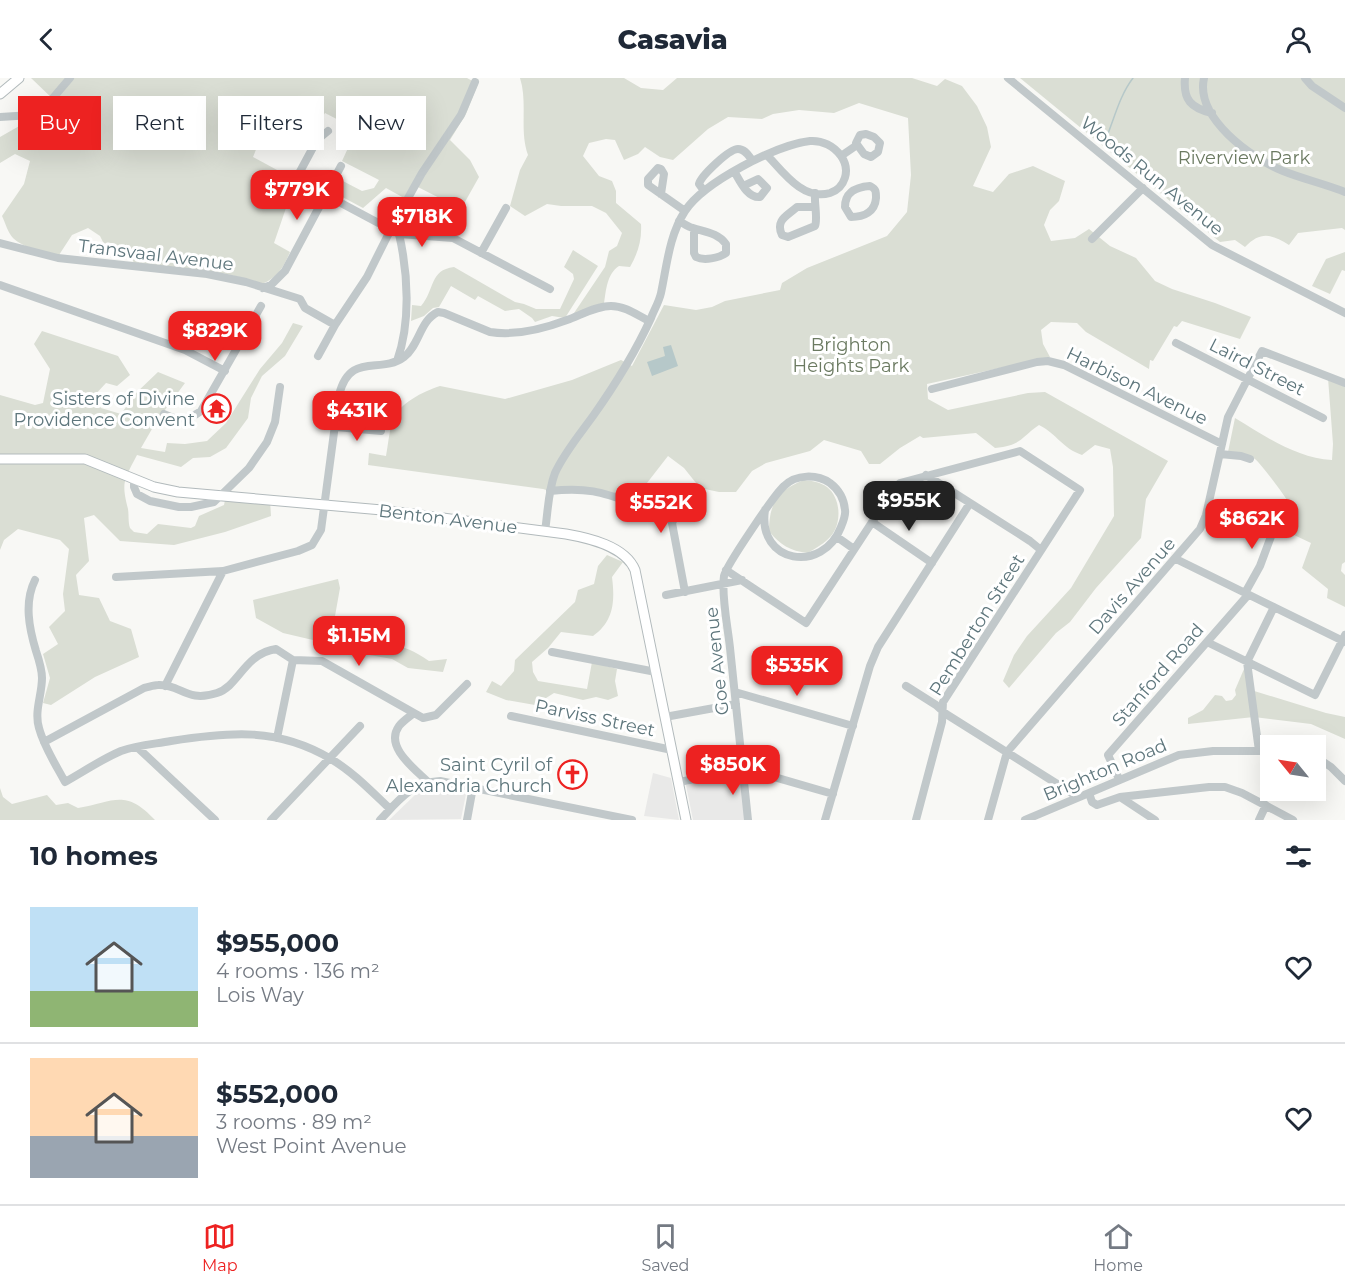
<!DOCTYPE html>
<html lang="en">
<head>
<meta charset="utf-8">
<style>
	body { margin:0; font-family:Montserrat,sans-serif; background:#f2f2f3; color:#1f2937; height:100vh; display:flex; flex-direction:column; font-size:22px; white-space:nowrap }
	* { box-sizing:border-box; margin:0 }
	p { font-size:20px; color:#747a83 }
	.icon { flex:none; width:33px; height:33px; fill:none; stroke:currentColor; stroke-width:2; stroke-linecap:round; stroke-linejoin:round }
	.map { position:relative; height:742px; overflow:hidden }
	.panel { display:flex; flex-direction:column; background:#fff; flex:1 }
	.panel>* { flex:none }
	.top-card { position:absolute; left:18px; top:18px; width:600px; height:54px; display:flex; gap:12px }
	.needle { width:39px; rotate:300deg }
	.buttons { position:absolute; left:1260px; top:657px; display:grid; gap:12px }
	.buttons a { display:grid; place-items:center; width:66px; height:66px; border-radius:0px; background:#fff; box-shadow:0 6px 24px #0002; font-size:30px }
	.price { position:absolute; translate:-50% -51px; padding:0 14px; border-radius:12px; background:#ed2221; color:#fff; font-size:20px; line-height:39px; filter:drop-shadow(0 2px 3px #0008) }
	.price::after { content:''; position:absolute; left:50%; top:36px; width:18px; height:14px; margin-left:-9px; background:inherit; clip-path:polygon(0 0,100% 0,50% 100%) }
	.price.selected { background:#222; color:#fff }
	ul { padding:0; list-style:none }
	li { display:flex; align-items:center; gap:18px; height:150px; padding:0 30px }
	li+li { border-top:2px solid #e0e1e3 }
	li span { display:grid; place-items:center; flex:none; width:168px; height:120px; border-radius:0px; color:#555 }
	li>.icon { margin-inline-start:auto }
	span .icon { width:72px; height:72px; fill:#fffc; stroke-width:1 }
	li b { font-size:26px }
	h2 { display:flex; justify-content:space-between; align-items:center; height:72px; padding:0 30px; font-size:26px }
	.chip { padding:0 21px; border-radius:0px; background:#fff; box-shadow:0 6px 24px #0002; font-size:21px; line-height:54px }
	.chip.selected { background:#ed2221; color:#fff }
	header { display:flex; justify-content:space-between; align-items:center; height:78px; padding:0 30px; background:#fff; font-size:27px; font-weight:800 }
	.tabs { display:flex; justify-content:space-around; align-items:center; height:84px; border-top:2px solid #e0e1e3; background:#fff; font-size:16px; color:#747a83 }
	.tabs a { display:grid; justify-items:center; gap:3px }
	.tabs .selected { color:#ed2221 }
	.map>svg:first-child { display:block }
	.built { fill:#e9e9e8 }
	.green { fill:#daded4 }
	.water { fill:#b6c8c9 }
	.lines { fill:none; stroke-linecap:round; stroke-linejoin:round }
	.stream { stroke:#b6c8c9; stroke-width:1.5 }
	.major-casing { stroke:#b2babc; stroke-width:11 }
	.minor { stroke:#c1c8ca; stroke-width:8 }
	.major { stroke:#fff; stroke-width:9 }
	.labels { text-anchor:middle; stroke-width:6; stroke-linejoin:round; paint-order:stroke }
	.park-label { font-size:18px; fill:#6b7a61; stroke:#fff }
	.street-label { font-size:18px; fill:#5e767c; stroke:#fff }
	.poi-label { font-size:18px; fill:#5e767c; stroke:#fff; text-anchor:end }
</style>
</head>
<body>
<header><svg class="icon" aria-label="back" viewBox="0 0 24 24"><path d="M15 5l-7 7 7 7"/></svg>Casavia<svg class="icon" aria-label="person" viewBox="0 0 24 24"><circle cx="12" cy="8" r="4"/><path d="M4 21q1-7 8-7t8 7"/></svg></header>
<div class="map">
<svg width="1345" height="742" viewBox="0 0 1345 742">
	<rect width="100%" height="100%" fill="#f8f8f5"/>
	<path class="built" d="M653 695 671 700 679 742 644 738Z
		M740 695 745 742H693L686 707Z
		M441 710 466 716 461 741 389 742 415 717 426 711Z"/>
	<path class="green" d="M31 0H467L478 6 466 36 450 62 470 82 479 99 461 131 412 106 404 120 386 110 363 130 333 114 339 101 362 113 374 110 379 102 342 83 348 70 352 49 325 35 314 54 300 37H286L262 57 253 79 290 99 276 124 286 130 274 165 290 174C283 190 278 199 262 206 222 191 176 190 134 185L127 170 107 172 100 158 88 150 72 157 59 177C46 175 23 170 13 160 8 155 5 144 2 138L24 106 30 83 15 76 0 85V59L42 35 55 23Z
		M520 0H624L641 10 663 12 677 0H912L937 8 945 1 962 8 977 28 987 49 991 69 973 108 993 114 1009 96 1033 88 1065 103 1059 123 1050 132 1044 147 1051 163 1075 160 1089 151 1110 168 1136 180 1155 203 1172 211 1215 225 1251 239 1240 261 1182 243 1177 249 1174 248 1153 283 1150 282 1149 291 1086 254 1077 245 1051 244 1041 252 1043 266 1050 279 927 306 928 321 948 332 1028 315 1045 314 1168 383 1146 421 1141 460 1096 510 1070 544 1056 555 1009 610 1003 603 1014 577 1027 558 1071 510 1114 438 1113 389 1110 371 1095 367 1082 377C1062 370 1057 356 1039 347 1019 361 1022 367 995 370L976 355 923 360 920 358 900 370 880 386H869L861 373 824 362 810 373 766 385 752 393 736 414H719L700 410 684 390 668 378 647 405 620 408 619 413 633 419 630 427 592 414 556 415 543 411 368 387 369 375 386 378C388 367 389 355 392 344 397 326 424 313 440 308L505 321 572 302 621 282 632 288 664 227 696 232 712 229 725 223 780 212 782 205 807 190 887 158 907 134 911 97 908 40 859 25 834 35 799 32 773 36 762 41 728 39 708 51 673 82 660 79 645 69 638 76 624 82 615 62 606 61 589 65 583 78 599 98 612 103 616 113V125L641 146C642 162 638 175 630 189L619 188C607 196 606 212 604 226L572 238 605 189 609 173 617 168 622 155 606 135 592 128H561L547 126 525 138 510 128 520 92 528 77C519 52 528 25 520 0Z
		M1020 0H1345V152L1342 150 1298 155 1289 167C1271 156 1261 153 1245 169L1235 162 1220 164Z
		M573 172 598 188 565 240 552 238 535 244 532 240 519 231 505 233 478 218 475 222 451 208 439 229 433 230 424 238 411 243 412 227 421 228C435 212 429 192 454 189L515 224 524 226 536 231H560L574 201 573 196 564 189Z
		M1345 174V193L1342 192 1330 216 1312 208 1326 181Z
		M293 245 303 248 285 278 262 298 251 320 248 340 226 370 210 379 193 380 181 389 137 377C124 402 121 404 128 431 129 438 128 444 130 450L134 454 147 456 158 446 191 450 195 448 199 438 224 427 226 417 270 422 271 438 225 454 174 467 120 463 94 437 84 440 89 483 76 497 79 517 99 520 110 543 131 551 139 579 95 599 51 627 43 625 50 600 43 576 58 566 49 549 65 533 63 516 69 471 60 462 18 451 4 462 0 472V317L35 327 43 325 50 291 34 266 42 253 118 278 130 297 117 308 106 305 93 319 101 330 121 336 136 315 158 294 185 305 156 344 141 370 165 374 167 365 185 366 207 363 226 345 260 291 282 265Z
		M1328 300 1345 309V484L1342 486 1341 493 1345 497V529L1327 520 1328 511 1302 490 1311 465 1277 449 1282 439 1292 443 1298 442C1296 432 1264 389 1255 381 1249 376 1236 376 1228 374L1235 340C1265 358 1296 380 1332 382L1333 366Z
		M804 402C812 403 820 404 827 409 841 420 842 445 831 458 825 465 816 470 808 475 790 473 780 467 769 453 769 425 778 412 804 402Z
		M607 477 623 484 612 499C615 523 614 543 593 558L561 554 548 570 532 584 533 594 538 603 587 611 592 584 617 591 615 603 618 618 608 622 596 619 583 622 554 615 535 627 506 622 486 614 492 603 501 608 514 593 515 582 575 524 578 512 594 506 598 488Z
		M338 501 340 510 330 566 283 555 256 540 253 522Z
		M347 562C380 564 401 563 429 583L447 581 443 594 408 590 392 581 353 574 333 567Z
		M1247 584 1251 612 1326 635 1345 639V661L1311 646 1254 639 1188 646V640L1203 632 1215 617 1222 618 1226 623 1232 622 1236 617 1235 612Z
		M0 710 3 719 12 726 47 717 56 727 68 725 78 730C114 724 125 710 155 742H0Z"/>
	<path class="water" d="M671 267 678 288 652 298 647 284 665 278 663 269Z"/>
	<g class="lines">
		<path class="stream" d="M1107 58C1115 38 1120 17 1133 0"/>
		<defs>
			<path id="major" d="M0 16 19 0
				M0 381H85L154 409 178 414 382 432 566 456C589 460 625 468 635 492L686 742"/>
		</defs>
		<use href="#major" class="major-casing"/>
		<path class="minor" d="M1008 0 1212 167 1345 235
			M1185 0C1183 22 1191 30 1212 35
			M1204 0C1195 40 1251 80 1283 93 1303 101 1325 106 1345 114
			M1305 0 1312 8 1345 30
			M0 39 32 37 47 27 70 0
			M328 53 317 62 296 101 399 156C408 195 411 244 397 283
			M866 56 874 59 880 65 878 74 871 79 864 76 856 65 860 57Z
			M841 78 857 67
			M734 93C740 103 747 120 760 119L767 110 758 101 743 108
			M870 108C876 111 876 113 876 120 875 134 864 139 851 139L845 129C845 113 857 109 870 108Z
			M704 113 699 106C701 98 729 71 738 71 745 71 748 77 752 82
			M661 116 664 96 661 91 658 90 648 101V107L685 133
			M814 129H797C787 138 775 142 782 157L788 159 815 148C818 141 814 125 815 115
			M679 143C683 145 688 149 693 150 705 154 718 155 726 166V175C719 180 704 183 696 179L694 175V151
			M399 156 453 160 550 211
			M1092 161 1143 110
			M0 165 58 180 207 196 246 204 300 221 305 230 335 247
			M481 175 506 130
			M0 207 185 272 225 293
			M263 210 271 207 285 193 341 88
			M1176 265 1323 340
			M318 278 335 247 367 199 388 157 399 142 403 129 422 95 461 37 475 4
			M932 311 1037 284 1048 283 1064 287 1222 366
			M164 336C178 343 189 342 201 333L261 228
			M336 349 381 353
			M1220 376 1241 378 1250 381
			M926 397 1030 463 1041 472
			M134 401V409L137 416 150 423 179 429H191L214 424 249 390 267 364 275 344 280 309
			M550 413C587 409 601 414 636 426
			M872 444 932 485
			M545 453C548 434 548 413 555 395 564 375 580 356 593 338 615 307 635 275 651 240 654 232 659 224 661 215 667 187 669 158 685 133 704 104 776 67 810 63 822 62 834 68 841 78 851 92 845 110 830 115 803 123 783 94 767 77
			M837 459 854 471
			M1176 481 1345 564
			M726 492 806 545 895 409 900 405 1020 373 1080 412 943 624 942 644 916 742
			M116 499 223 493
			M35 502C24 524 29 550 36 573 39 582 42 591 42 600 42 617 34 633 39 650 44 669 56 687 65 704 83 694 102 681 121 673 137 667 155 666 171 663 229 654 278 649 331 681 353 694 371 713 390 731
			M685 514 672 445 677 434 696 413
			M1245 515 1260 488 1279 437
			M666 517 742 502
			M1207 564 1315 617 1345 557
			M552 574 656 594
			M293 582 322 583 414 635
			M165 608 223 493 298 473 312 467 321 452 339 317C350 273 380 297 404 279 419 268 420 242 438 234L444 235 490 254C515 258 543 251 567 242 581 237 596 228 611 228 625 228 637 237 649 243
			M906 608 936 627 946 636 1078 719
			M735 614 853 648
			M511 638 672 672
			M665 639 736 626
			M44 664 144 610C149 609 154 607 158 607 181 606 186 625 217 615 239 608 244 576 276 571L293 582 277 660
			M137 669 215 742
			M1259 673 1247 584 1274 529
			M1316 679 1331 689 1345 703
			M1119 701 1108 677 1248 517
			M428 704C415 691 384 669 399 648 403 643 409 639 414 635L423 640 436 637 467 606
			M678 704 750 692 833 716
			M1089 715 1092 724 1097 727 1120 719 1155 742
			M1120 719 1209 709H1225L1242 715 1293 742
			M271 742 360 648
			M380 742C398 723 412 704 440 703L632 742
			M467 742 473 709
			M748 742C742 685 736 628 730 570 728 550 721 517 724 498 726 488 774 417 784 408 796 396 817 396 830 405 838 411 844 421 845 432 846 437 843 444 841 449 823 496 757 486 765 432
			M825 742 870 588 878 569 970 425
			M988 742 1007 674 1200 451 1206 437 1228 339 1262 273 1345 305
			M1025 742 1179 677 1213 673H1270
			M1259 742 1266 727"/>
		<use href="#major" class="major"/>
	</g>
	<defs>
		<symbol id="temple-ring" viewBox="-11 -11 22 22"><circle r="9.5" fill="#fff" stroke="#ed2221" stroke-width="1.5"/><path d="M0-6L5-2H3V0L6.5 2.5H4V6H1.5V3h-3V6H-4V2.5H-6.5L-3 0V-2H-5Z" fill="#ed2221"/></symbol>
		<symbol id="church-ring" viewBox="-11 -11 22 22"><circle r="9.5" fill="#fff" stroke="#ed2221" stroke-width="1.5"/><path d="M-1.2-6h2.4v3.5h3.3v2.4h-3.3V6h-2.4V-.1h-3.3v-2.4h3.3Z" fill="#ed2221"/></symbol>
	</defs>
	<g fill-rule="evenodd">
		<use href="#temple-ring" x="200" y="314" width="33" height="33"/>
		<use href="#church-ring" x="556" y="680" width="33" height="33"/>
	</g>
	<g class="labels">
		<g class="park-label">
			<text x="1244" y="86">Riverview Park</text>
			<text x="851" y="273">Brighton<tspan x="851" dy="21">Heights Park</tspan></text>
		</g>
		<g class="street-label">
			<text transform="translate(1152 98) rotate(39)" y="6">Woods Run Avenue</text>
			<text transform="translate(156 177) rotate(7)" y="6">Transvaal Avenue</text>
			<text transform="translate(1257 289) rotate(27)" y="6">Laird Street</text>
			<text transform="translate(1137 308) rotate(26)" y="6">Harbison Avenue</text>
			<text transform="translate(448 441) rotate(7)" y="6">Benton Avenue</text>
			<text transform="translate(1132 508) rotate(-49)" y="6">Davis Avenue</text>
			<text transform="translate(977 547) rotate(-58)" y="6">Pemberton Street</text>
			<text transform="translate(717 583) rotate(-96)" y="6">Goe Avenue</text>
			<text transform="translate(1158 597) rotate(-49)" y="6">Stanford Road</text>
			<text transform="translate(595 640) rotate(12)" y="6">Parviss Street</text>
			<text transform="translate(1105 692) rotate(-23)" y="6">Brighton Road</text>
		</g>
		<g class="poi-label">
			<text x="195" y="327">Sisters of Divine<tspan x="195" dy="21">Providence Convent</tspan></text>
			<text x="552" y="693">Saint Cyril of<tspan x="552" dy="21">Alexandria Church</tspan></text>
		</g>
	</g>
</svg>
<div class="buttons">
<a><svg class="needle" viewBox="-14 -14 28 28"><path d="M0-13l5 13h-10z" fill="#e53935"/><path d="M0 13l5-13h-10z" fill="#747a83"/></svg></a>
</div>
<b class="price" style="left:297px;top:143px">$779K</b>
<b class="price" style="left:422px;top:170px">$718K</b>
<b class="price" style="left:215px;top:284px">$829K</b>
<b class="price" style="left:357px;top:364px">$431K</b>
<b class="price selected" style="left:909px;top:454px">$955K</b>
<b class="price" style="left:661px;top:456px">$552K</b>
<b class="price" style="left:1252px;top:472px">$862K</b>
<b class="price" style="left:359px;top:589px">$1.15M</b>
<b class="price" style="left:797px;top:619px">$535K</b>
<b class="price" style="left:733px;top:718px">$850K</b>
<div class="top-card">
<a class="chip selected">Buy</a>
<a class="chip">Rent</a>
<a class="chip">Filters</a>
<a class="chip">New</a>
</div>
</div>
<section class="panel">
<h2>10 homes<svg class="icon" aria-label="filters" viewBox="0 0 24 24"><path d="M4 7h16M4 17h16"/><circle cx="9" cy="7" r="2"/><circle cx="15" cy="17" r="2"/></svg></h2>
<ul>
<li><span style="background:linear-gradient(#bfe0f5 70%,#8fb573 0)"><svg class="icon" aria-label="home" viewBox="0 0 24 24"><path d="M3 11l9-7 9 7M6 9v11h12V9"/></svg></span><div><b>$955,000</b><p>4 rooms · 136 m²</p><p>Lois Way</p></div><svg class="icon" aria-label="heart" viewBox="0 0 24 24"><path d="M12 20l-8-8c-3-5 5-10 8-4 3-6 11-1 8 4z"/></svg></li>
<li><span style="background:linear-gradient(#ffd9b3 65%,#9aa5b1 0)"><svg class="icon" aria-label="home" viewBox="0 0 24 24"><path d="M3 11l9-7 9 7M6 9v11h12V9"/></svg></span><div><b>$552,000</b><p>3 rooms · 89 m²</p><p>West Point Avenue</p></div><svg class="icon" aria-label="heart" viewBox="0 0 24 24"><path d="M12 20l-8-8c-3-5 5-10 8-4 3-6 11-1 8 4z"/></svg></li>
</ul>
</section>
<nav class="tabs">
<a class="selected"><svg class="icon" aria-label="map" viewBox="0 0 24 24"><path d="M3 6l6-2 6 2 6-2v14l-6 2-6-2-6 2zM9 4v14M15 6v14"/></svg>Map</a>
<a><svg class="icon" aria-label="saved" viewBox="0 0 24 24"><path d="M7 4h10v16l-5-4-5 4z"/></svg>Saved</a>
<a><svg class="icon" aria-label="home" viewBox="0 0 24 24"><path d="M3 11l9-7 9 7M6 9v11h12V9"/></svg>Home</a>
</nav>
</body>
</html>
